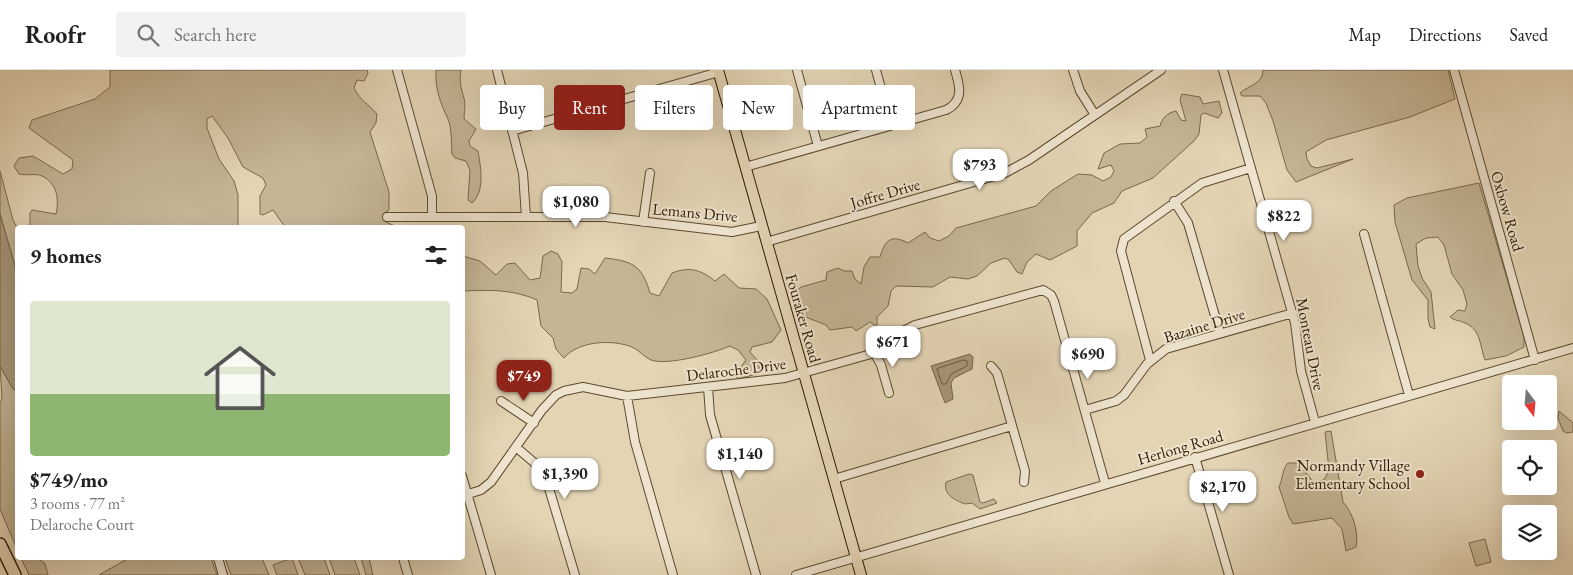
<!DOCTYPE html>
<html lang="en">
<head>
<meta charset="utf-8">
<style>
	body { margin:0; font-family:"EB Garamond",serif; background:#f2f2f2; color:#222; height:100vh; display:flex; flex-direction:column; font-size:19px; white-space:nowrap }
	* { box-sizing:border-box; margin:0 }
	p { font-size:16px; color:#767676 }
	.icon { flex:none; width:28px; height:28px; fill:none; stroke:currentColor; stroke-width:2; stroke-linecap:round; stroke-linejoin:round }
	.map { position:relative; flex:1; overflow:hidden }
	.details { position:absolute; left:15px; top:155px; width:450px; height:335px; display:flex; flex-direction:column; background:#fff; border-radius:5px; box-shadow:0 5px 20px #0002 }
	.details>* { flex:none }
	.banner { position:absolute; left:480px; top:15px; width:475px; height:45px; display:flex; gap:10px }
	.needle { width:32px; rotate:164deg }
	.buttons { position:absolute; left:1502px; top:305px; display:grid; gap:10px }
	.buttons a { display:grid; place-items:center; width:55px; height:55px; border-radius:5px; background:#fff; box-shadow:0 5px 20px #0002; font-size:25px }
	.price { position:absolute; translate:-50% -42px; padding:0 11px; border-radius:10px; background:#fff; color:#222; font-size:16px; line-height:32px; filter:drop-shadow(0 1px 2px #0008) }
	.price::after { content:''; position:absolute; left:50%; top:30px; width:15px; height:11px; margin-left:-8px; background:inherit; clip-path:polygon(0 0,100% 0,50% 100%) }
	.price.selected { background:#8f2418; color:#fff }
	ul { padding:0; list-style:none }
	li { display:grid; align-content:center; gap:10px; height:265px; padding:0 15px }
	li+li { border-top:1px solid #e0e0e0 }
	li span { display:grid; place-items:center; height:155px; border-radius:5px; color:#555 }
	li>.icon { margin-inline-start:auto }
	span .icon { width:90px; height:90px; fill:#fffc; stroke-width:1 }
	li b { font-size:21px }
	h2 { display:flex; justify-content:space-between; align-items:center; height:60px; padding:0 15px; font-size:21px }
	.pill { padding:0 18px; border-radius:5px; background:#fff; box-shadow:0 5px 20px #0002; font-size:18px; line-height:45px }
	.pill.selected { background:#8f2418; color:#fff }
	header { display:flex; align-items:center; gap:30px; box-sizing:border-box; height:70px; padding:0 25px; background:#fff; border-bottom:1px solid #e0e0e0 }
	header strong { font-size:24px }
	nav { display:flex; gap:28px; margin-inline-start:auto; font-size:18px }
	.search { width:350px; height:45px; background:#f2f2f2; display:flex; align-items:center; gap:12px; box-sizing:border-box; padding:0 18px; border-radius:5px; color:#767676; font-size:19px }
	.map>svg:first-child { display:block }
	.green { fill:#c4b595; stroke:#7a684a }
	.water { fill:#a69577; stroke:#766447 }
	.lines { fill:none; stroke-linecap:round; stroke-linejoin:round }
	.shore { stroke:#6a583c; stroke-width:1 }
	.minor-casing { stroke:#5c492d; stroke-width:10 }
	.major-casing { stroke:#2f1b00; stroke-width:12 }
	.highway-casing { stroke:#2f1b00; stroke-width:14 }
	.minor { stroke:#ede3ce; stroke-width:8 }
	.major { stroke:#e3d4b4; stroke-width:10 }
	.highway { stroke:#e3d4b4; stroke-width:11 }
	.poi-dot { fill:#8f2418; stroke:#ede3ce; stroke-width:2 }
	.labels { text-anchor:middle; stroke-width:4; stroke-linejoin:round; paint-order:stroke }
	.street-label { font-size:16px; fill:#2f1b00; stroke:#ede3ce }
	.poi-label { font-size:16px; fill:#2f1b00; stroke:#ede3ce; text-anchor:end }
</style>
</head>
<body>
<header>
<strong>Roofr</strong>
<div class="search"><svg class="icon" aria-label="search" viewBox="0 0 24 24"><circle cx="10" cy="10" r="6"/><path d="M15 15l6 6"/></svg>Search here</div>
<nav><a>Map</a><a>Directions</a><a>Saved</a></nav>
</header>
<div class="map">
<svg width="1573" height="505" viewBox="0 0 1573 505">
	<rect width="100%" height="100%" fill="#e3d4b4"/>
	<filter id="stains"><feTurbulence type="fractalNoise" baseFrequency=".004" numOctaves="4"/><feColorMatrix values="0 0 0 0 .2 0 0 0 0 .09 0 0 0 0 .02 0 0 0 .5 -.17"/></filter>
	<radialGradient id="worn" r=".72"><stop offset=".6" stop-color="#630" stop-opacity="0"/><stop offset="1" stop-color="#630" stop-opacity=".3"/></radialGradient>
	<path class="green" d="M110 0H367L368 3 364 11 357 10 354 18C362 33 367 32 377 44L376 53 370 62 389 122V140L383 144 384 151 397 157H285L273 140 263 145 260 144V126L266 115 263 108 243 97 228 68 212 46 207 49V58L219 89 234 111 238 125V157H30V143L32 140 56 144C59 130 58 114 42 106 36 103 26 106 19 104L14 96 19 88 33 86 63 104 72 99 73 90 29 58 32 50 95 29 110 17Z
		M436 0H461C459 11 461 18 464 28 466 35 464 43 464 49L476 59 469 71 470 76 478 81C481 99 485 121 472 133L468 130 470 100 466 91 455 88 452 84C451 74 452 58 448 49 440 32 435 19 436 0Z
		M1263 0H1448L1455 29 1410 47 1326 70 1306 82 1307 89 1311 96 1317 98 1353 89 1296 112 1287 100 1273 51 1266 33 1260 26H1242L1240 23C1249 15 1263 14 1263 0Z
		M1182 24 1200 27 1203 34 1219 31 1222 43 1218 48 1204 43 1201 45 1199 64 1194 71 1153 108 1122 121 1114 133 1092 143 1077 161V176L1050 190 1036 184 1027 192 1022 204 1017 202 1009 190 1005 188 991 193 977 206 968 209 950 207 933 217 896 216 891 221 888 236 877 247V257L870 252 856 261 852 257 830 260 826 255 798 244 795 222 801 217 826 210 827 202 838 198 844 201H852L855 209 861 214 864 197 870 187H880C885 170 891 164 908 173L925 162 930 168 939 171 949 166 956 158 1036 136 1051 121 1078 104 1092 105 1103 111 1111 107 1114 101 1111 95 1098 99 1104 83 1120 74 1140 73 1147 67 1145 59 1160 56C1162 48 1167 43 1176 41L1181 50 1186 51 1180 30Z
		M0 101 13 150 16 156 23 157 18 158 17 203 0 144Z
		M1479 113 1524 267V277L1506 286 1485 290C1480 277 1481 259 1465 253 1459 250 1455 251 1450 247L1458 240 1465 241 1467 234 1463 220 1452 204 1444 175 1438 167 1426 168 1416 174 1418 196 1422 208 1431 222 1435 259 1430 257 1428 249V230L1412 210 1395 152 1394 135 1407 128Z
		M551 181 558 184 562 192 561 222 572 223 577 219 581 198 589 199 595 204 605 188C632 191 642 195 650 223L659 226 672 203C690 196 701 200 715 211L724 204 739 218 756 219 767 229 781 260 772 272 752 277 750 282 759 292 760 303 738 309 735 305 746 290 738 280 730 276C714 283 668 296 651 290 644 287 639 280 632 277 612 269 578 271 564 288L556 279 553 268 541 256 537 230C512 219 489 220 463 221V186L480 191 496 205 507 194 515 193 530 210 540 208 543 186Z
		M0 296 13 319 17 321V479L0 439V332L2 329Z
		M1559 341 1573 353V362L1567 363 1563 361 1558 348Z
		M1331 361 1343 432C1353 443 1359 462 1356 477L1346 481 1342 459 1332 448 1293 454 1289 447 1279 417C1283 409 1282 399 1288 393H1299L1313 412 1324 410 1329 400 1325 362Z
		M969 404 973 405 980 432 983 433 994 429 997 433 980 439 972 433 965 434C955 430 943 425 946 412Z
		M1485 469 1491 492 1476 496 1469 473Z
		M21 488H38L45 494 48 505H29Z
		M129 488H211L217 505H99Z
		M225 488H262L269 505H231Z
		M292 488 298 505H277L273 495Z
		M298 488H324L330 505H305Z
		M329 488H354L360 505H335Z
		M361 488H369L373 505H366Z"/>
	<path class="water" d="M0 144 17 203V321L13 319 0 296Z
		M970 284 973 287 972 299 954 308 951 313 953 329 945 333 931 296Z"/>
	<g class="lines">
		<path class="shore" d="M964 290 967 291V296L951 304 946 314H942L937 299Z"/>
		<defs>
			<path id="minor" d="M397 0 432 126V147
				M497 0 523 103 526 147
				M797 0 818 76
				M876 0 891 55
				M1073 0 1080 21 1095 45
				M1223 0 1295 253 1301 301 1315 352
				M1454 0 1535 290
				M512 61 719 2
				M745 97 946 40C964 31 960 16 955 0
				M1174 131 1188 153 1220 263
				M387 147H605L732 162 761 156
				M643 152 650 103
				M1364 164 1409 325
				M766 172 1005 103 1029 90 1161 0
				M874 282 881 295 889 323
				M1150 290 1121 181 1124 169 1202 113 1251 98
				M991 296 997 303 1025 401 1024 412
				M708 317 710 345 756 505
				M627 326 635 372 673 505
				M501 331 534 353
				M1085 340 1116 331 1124 325 1147 294 1166 279 1293 243
				M517 378 537 395 545 405 575 505
				M1195 387 1229 505
				M462 406 491 505
				M834 409 1012 356
				M462 426 481 420 491 412 542 340 556 325 564 321 583 317 627 326 785 308 871 284 897 264 915 255 1043 220 1051 225 1054 231 1105 413
				M218 488 223 505
				M403 488 408 505
				M796 505 1573 278"/>
			<path id="major" d="M718 0 861 505"/>
			<path id="highway" d="M0 474 15 505"/>
		</defs>
		<use href="#minor" class="minor-casing"/>
		<use href="#major" class="major-casing"/>
		<use href="#highway" class="highway-casing"/>
		<use href="#minor" class="minor"/>
		<use href="#major" class="major"/>
		<use href="#highway" class="highway"/>
	</g>
	<circle class="poi-dot" cx="1420" cy="404" r="5"/>
	<g class="labels">
		<g class="street-label">
			<text transform="translate(885 123) rotate(-16)" y="6">Joffre Drive</text>
			<text transform="translate(1508 141) rotate(74)" y="6">Oxbow Road</text>
			<text transform="translate(695 142) rotate(5)" y="6">Lemans Drive</text>
			<text transform="translate(804 248) rotate(74)" y="6">Fouraker Road</text>
			<text transform="translate(1204 255) rotate(-17)" y="6">Bazaine Drive</text>
			<text transform="translate(1311 274) rotate(79)" y="6">Monteau Drive</text>
			<text transform="translate(736 299) rotate(-7)" y="6">Delaroche Drive</text>
			<text transform="translate(1180 377) rotate(-16)" y="6">Herlong Road</text>
		</g>
		<g class="poi-label">
			<text x="1410" y="401">Normandy Village<tspan x="1410" dy="18">Elementary School</tspan></text>
		</g>
	</g>
	<rect width="100%" height="100%" filter="url(#stains)"/>
	<rect width="100%" height="100%" fill="url(#worn)"/>
</svg>
<div class="buttons">
<a><svg class="needle" viewBox="-14 -14 28 28"><path d="M0-13l5 13h-10z" fill="#e53935"/><path d="M0 13l5-13h-10z" fill="#767676"/></svg></a>
<a><svg class="icon" aria-label="locate" viewBox="0 0 24 24"><circle cx="12" cy="12" r="6"/><path d="M12 2v4M12 18v4M2 12h4M18 12h4"/></svg></a>
<a><svg class="icon" aria-label="layers" viewBox="0 0 24 24"><path d="M12 4l9 5-9 5-9-5zM3 14l9 5 9-5"/></svg></a>
</div>
<b class="price" style="left:980px;top:121px">$793</b>
<b class="price" style="left:576px;top:158px">$1,080</b>
<b class="price" style="left:1284px;top:172px">$822</b>
<b class="price" style="left:893px;top:298px">$671</b>
<b class="price" style="left:1088px;top:310px">$690</b>
<b class="price selected" style="left:524px;top:332px">$749</b>
<b class="price" style="left:740px;top:410px">$1,140</b>
<b class="price" style="left:565px;top:430px">$1,390</b>
<b class="price" style="left:1223px;top:443px">$2,170</b>
<div class="banner">
<a class="pill">Buy</a>
<a class="pill selected">Rent</a>
<a class="pill">Filters</a>
<a class="pill">New</a>
<a class="pill">Apartment</a>
</div>
<section class="details">
<h2>9 homes<svg class="icon" aria-label="filters" viewBox="0 0 24 24"><path d="M4 7h16M4 17h16"/><circle cx="9" cy="7" r="2"/><circle cx="15" cy="17" r="2"/></svg></h2>
<ul>
<li><span style="background:linear-gradient(#dfe7d0 60%,#8fb573 0)"><svg class="icon" aria-label="home" viewBox="0 0 24 24"><path d="M3 11l9-7 9 7M6 9v11h12V9"/></svg></span><div><b>$749/mo</b><p>3 rooms · 77 m²</p><p>Delaroche Court</p></div></li>
</ul>
</section>
</div>
</body>
</html>
